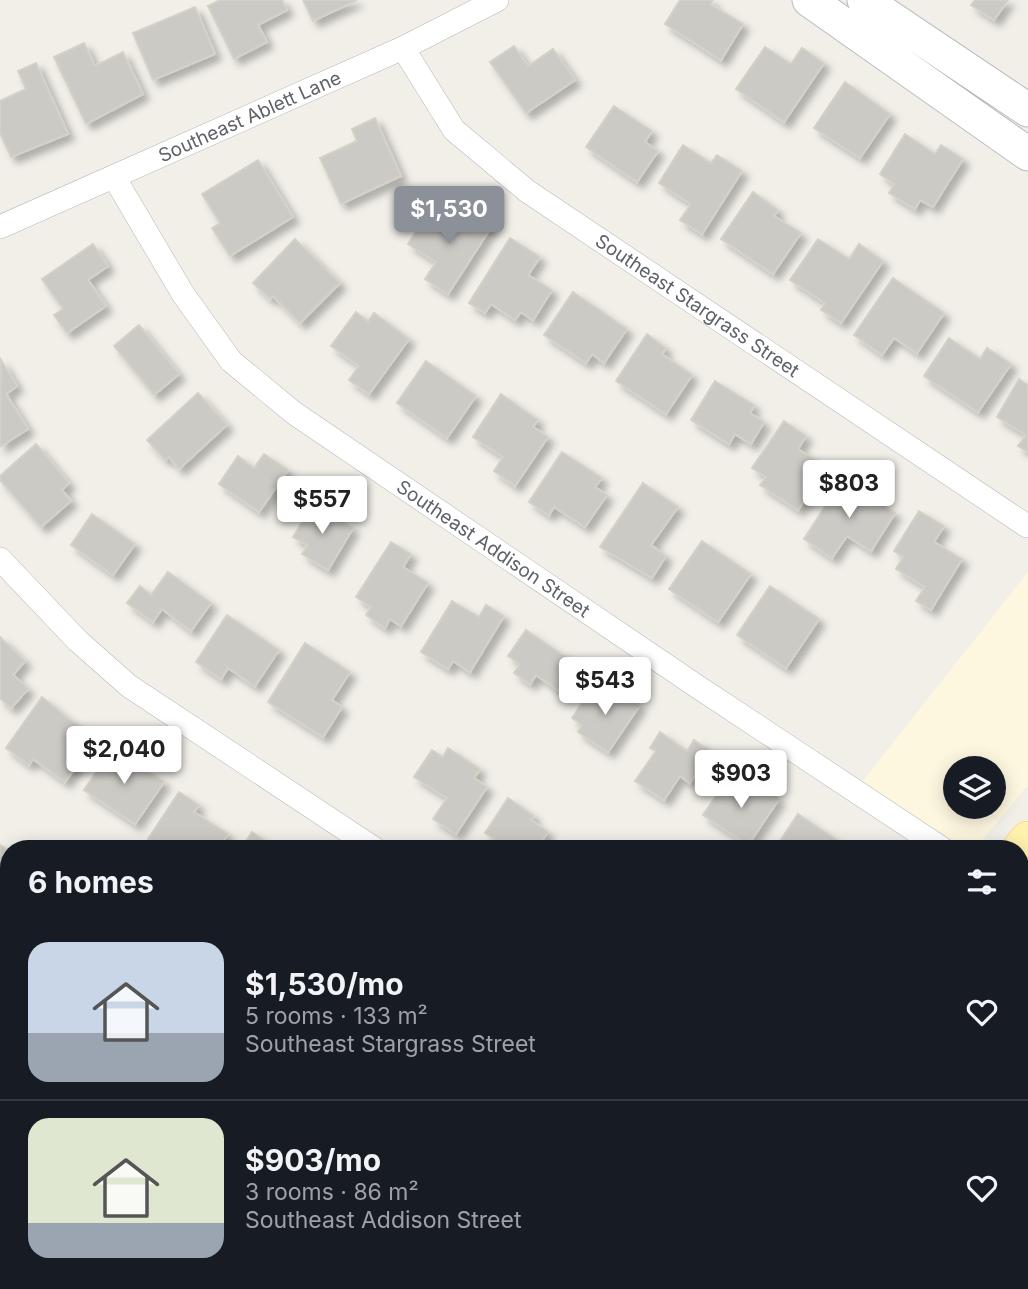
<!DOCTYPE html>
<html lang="en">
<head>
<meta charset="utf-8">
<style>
	body { margin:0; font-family:Inter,sans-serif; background:#242831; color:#f1f3f6; height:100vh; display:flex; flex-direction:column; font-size:26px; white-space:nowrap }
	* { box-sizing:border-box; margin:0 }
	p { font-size:23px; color:#9ea1a6 }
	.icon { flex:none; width:38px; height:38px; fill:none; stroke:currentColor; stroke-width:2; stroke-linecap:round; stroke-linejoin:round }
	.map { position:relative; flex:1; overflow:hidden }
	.sheet { position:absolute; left:0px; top:840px; width:1029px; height:450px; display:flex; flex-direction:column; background:#171b24; border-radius:28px 28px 0 0; box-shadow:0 4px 18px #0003 }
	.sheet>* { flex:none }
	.controls { position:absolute; left:943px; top:756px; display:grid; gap:14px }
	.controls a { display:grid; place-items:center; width:63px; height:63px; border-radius:50%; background:#171b24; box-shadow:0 4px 18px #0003; font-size:35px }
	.price { position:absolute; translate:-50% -60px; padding:0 16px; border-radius:7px; background:#fff; color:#222; font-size:23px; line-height:46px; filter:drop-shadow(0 2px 4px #0008) }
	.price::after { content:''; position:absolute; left:50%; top:42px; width:21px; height:16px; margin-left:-10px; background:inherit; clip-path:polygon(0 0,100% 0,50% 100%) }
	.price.active { background:#8c9099; color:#fff }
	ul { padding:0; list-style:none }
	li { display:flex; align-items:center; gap:21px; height:175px; padding:0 28px }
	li+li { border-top:2px solid #363941 }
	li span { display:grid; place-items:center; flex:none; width:196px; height:140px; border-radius:21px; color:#555 }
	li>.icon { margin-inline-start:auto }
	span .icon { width:84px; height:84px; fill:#fffc; stroke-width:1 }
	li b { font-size:30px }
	h2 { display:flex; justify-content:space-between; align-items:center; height:84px; padding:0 28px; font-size:30px }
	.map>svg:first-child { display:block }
	.commercial { fill:#fef7e0; fill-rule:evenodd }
	.green { fill:#c5e8c5 }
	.building { fill:#cccac5; stroke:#d6d1c6; stroke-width:2; filter:url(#shadow) }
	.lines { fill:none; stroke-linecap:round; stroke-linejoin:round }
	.lane-casing { stroke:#b5b8bc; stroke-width:14 }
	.street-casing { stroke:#b5b8bc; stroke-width:24 }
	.secondary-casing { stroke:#b6babf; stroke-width:35 }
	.primary-casing { stroke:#f2c960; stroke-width:38 }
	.lane { stroke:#fff; stroke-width:12 }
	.street { stroke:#fff; stroke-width:23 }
	.secondary { stroke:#fff; stroke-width:33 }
	.primary { stroke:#fff2af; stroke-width:37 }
	.labels { text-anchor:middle; stroke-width:6; stroke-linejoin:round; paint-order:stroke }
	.street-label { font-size:19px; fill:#5f6368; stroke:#fff }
</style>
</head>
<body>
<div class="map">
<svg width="1028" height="1289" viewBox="0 0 1028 1289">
	<defs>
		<filter id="shadow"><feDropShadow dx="6" dy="6" stdDeviation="3.5" flood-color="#0004"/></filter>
	</defs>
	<rect width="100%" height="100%" fill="#f1efe8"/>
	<path class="commercial" d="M1028 572V785L975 849H964L862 782ZM956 768H994V807H956Z
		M1028 991V1178L1020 1188V1000Z
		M788 1281H944L937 1289H782Z"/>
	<path class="green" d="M0 1032 9 1037V1118L0 1113Z
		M0 1127 9 1132V1281H193L195 1289H0Z
		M205 1281H405L417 1289H208Z"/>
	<path class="building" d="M220 0H282L287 10 258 25 267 42 234 59 208 6Z
		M303 0H357L313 21Z
		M680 0H713L710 4 743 24 721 60 665 24Z
		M975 0H1008L994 20 971 5Z
		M195 7 215 54 153 80 133 33Z
		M84 43 95 66 123 52 143 94 86 124 54 57Z
		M514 46 528 66 553 49 575 80 526 113 490 62Z
		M765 47 791 64 802 48 824 63 784 122 736 89Z
		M36 63 68 134 11 157 0 133V101L26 89 18 71Z
		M845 82 890 114 860 158 814 128Z
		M614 106 652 131 645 142 658 151 637 182 586 147Z
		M375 118 401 176 341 204 320 158 357 141 352 129Z
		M905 134 935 154 941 145 963 159 933 207 920 200 915 209 889 193 894 184 880 174Z
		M683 145 711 163 717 155 742 171 702 234 680 220 691 204 659 183Z
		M258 160 293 217 230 256 212 228 220 223 202 194Z
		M753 192 778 210 774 216 801 233 773 274 721 239Z
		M432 207 462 226 471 212 492 226 448 294 425 279 436 262 408 244Z
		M510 238 540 257 528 275 552 290 533 320 521 312 515 320 491 304 485 313 469 303Z
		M295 239 340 283 300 323 273 296 270 299 253 283Z
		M818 239 849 259 859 244 883 261 841 323 821 310 825 303 790 280Z
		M93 244 108 266 88 280 106 306 67 333 54 315 63 309 42 279Z
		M893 278 944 313 917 353 894 338 882 355 854 335Z
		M573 292 627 329 604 363 592 354 586 363 544 335Z
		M356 312 368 321 374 313 409 339 369 394 349 380 359 366 331 346Z
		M139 325 179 374 154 395 114 346Z
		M647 334 666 348 662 354 692 375 666 414 616 381Z
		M949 338 980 359 987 348 1011 364 978 412 924 376Z
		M1 360 17 386 6 394 28 429 0 447Z
		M426 361 476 396 447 438 397 403Z
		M1019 379 1028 385V452L1018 446 1026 435 997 417Z
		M715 381 754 405 750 413 764 422 751 444 735 434 729 444 691 420Z
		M198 393 227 425 179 469 169 457 165 460 147 440Z
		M501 394 538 420 533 427 548 437 515 486 494 471 503 457 473 437Z
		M784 421 806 436 798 449 826 468 798 510 760 485 766 477 752 468Z
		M36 444 69 483 62 490 71 501 41 527 0 480V476Z
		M562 452 602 478 595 487 607 495 585 527 554 507 549 515 529 502Z
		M264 454 288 470 259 512 219 484 238 456 254 468Z
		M846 474 867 488 860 499 872 507 876 501 895 513 871 551 847 536 832 558 804 539Z
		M643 483 678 507 651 545 666 556 652 578 600 547Z
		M313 504 353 528 328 570 302 554 308 545 293 537Z
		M919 511 944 526 934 542 962 559 931 610 916 601 925 587 896 569 903 557 894 551Z
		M92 514 135 544 113 575 71 545Z
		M702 541 751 574 718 622 669 589Z
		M391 542 411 554 403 567 428 583 401 626 390 619 385 628 366 615 371 607 356 597Z
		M168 572 211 603 191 631 162 609 153 622 127 603 140 586 151 595Z
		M770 586 819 619 786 668 737 635Z
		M452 601 479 617 486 605 504 616 470 672 453 661 448 669 421 652Z
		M227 615 279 650 255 686 228 668 221 679 196 662Z
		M526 630 576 664 558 690 536 675 530 684 514 673 520 664 508 656Z
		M0 637 25 661 13 675 28 689 11 708 0 698Z
		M305 643 350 672 332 700 342 707 323 737 268 702Z
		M593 687 608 697 614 688 640 705 608 752 578 732 582 725 572 718Z
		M42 697 95 740 65 782 33 759 29 765 6 748Z
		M660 732 687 751 694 740 711 752 690 783 680 776 664 800 635 781 656 751 650 748Z
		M113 748 164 782 135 824 84 790Z
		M448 748 480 769 474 778 487 787 456 834 433 819 447 798 414 777 432 750 443 757Z
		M729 777 753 793 758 785 779 799 748 845 703 815Z
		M179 792 199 805 194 812 228 834 218 849H157L159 846 148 839Z
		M508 798 534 816 531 820 548 832 536 849H509L485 833Z
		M798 814 847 847 846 849H791L780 841Z
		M252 832 277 849H241Z
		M0 845 9 851 0 865Z
		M9 886V919L0 914V899Z
		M1028 1057V1130L1020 1140V1066Z
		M1028 1259V1287L1019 1281 1020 1270Z"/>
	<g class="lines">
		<defs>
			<path id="lane" d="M1020 1038 1028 1029"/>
			<g id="street">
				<path id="s1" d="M403 48 454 130 527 191 1027 526"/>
				<path id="s2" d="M114 177 183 294 231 361 294 413 698 687 943 849"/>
				<path id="s3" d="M0 227 403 48 497 0"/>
				<path d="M0 559 78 641 129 686 375 849"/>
				<path d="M0 976 9 982"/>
				<path d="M459 1281 471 1289"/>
			</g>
			<path id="secondary" d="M809 0 1028 154
				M864 0 1028 110"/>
			<path id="primary" d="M1020 850 1028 840
				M1020 930 1028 921
				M657 1289 664 1281
				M724 1289 730 1281"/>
		</defs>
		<use href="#lane" class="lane-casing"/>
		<use href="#street" class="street-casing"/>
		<use href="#secondary" class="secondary-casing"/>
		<use href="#primary" class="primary-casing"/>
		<use href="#lane" class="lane"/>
		<use href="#street" class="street"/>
		<use href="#secondary" class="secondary"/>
		<use href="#primary" class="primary"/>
	</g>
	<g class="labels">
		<g class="street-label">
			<text dy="7" stroke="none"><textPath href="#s3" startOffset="273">Southeast Ablett Lane</textPath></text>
			<text dy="7" stroke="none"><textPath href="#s1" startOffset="397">Southeast Stargrass Street</textPath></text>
			<text dy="7" stroke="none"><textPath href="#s2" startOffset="541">Southeast Addison Street</textPath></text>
		</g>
	</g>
</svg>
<div class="controls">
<a><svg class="icon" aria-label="layers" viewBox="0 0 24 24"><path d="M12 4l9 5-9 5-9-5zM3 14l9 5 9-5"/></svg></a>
</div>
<b class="price active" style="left:449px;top:246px">$1,530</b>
<b class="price" style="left:849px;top:520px">$803</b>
<b class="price" style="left:322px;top:536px">$557</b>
<b class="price" style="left:605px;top:717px">$543</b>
<b class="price" style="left:124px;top:786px">$2,040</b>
<b class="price" style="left:741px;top:810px">$903</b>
<section class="sheet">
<h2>6 homes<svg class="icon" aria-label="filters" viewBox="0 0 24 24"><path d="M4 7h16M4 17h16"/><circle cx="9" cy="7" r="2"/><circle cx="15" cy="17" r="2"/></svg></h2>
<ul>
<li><span style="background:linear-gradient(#c9d6e8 65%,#9aa5b1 0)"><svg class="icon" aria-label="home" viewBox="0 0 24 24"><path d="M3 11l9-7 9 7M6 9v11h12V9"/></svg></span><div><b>$1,530/mo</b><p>5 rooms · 133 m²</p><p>Southeast Stargrass Street</p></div><svg class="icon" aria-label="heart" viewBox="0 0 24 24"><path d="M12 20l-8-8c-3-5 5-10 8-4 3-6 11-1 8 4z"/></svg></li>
<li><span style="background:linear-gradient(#dfe7d0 75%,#9aa5b1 0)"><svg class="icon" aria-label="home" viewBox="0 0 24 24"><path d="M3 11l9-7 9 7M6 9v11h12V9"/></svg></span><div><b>$903/mo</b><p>3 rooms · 86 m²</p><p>Southeast Addison Street</p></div><svg class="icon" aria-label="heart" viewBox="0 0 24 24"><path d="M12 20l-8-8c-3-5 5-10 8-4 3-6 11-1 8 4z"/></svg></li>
</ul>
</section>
</div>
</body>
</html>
